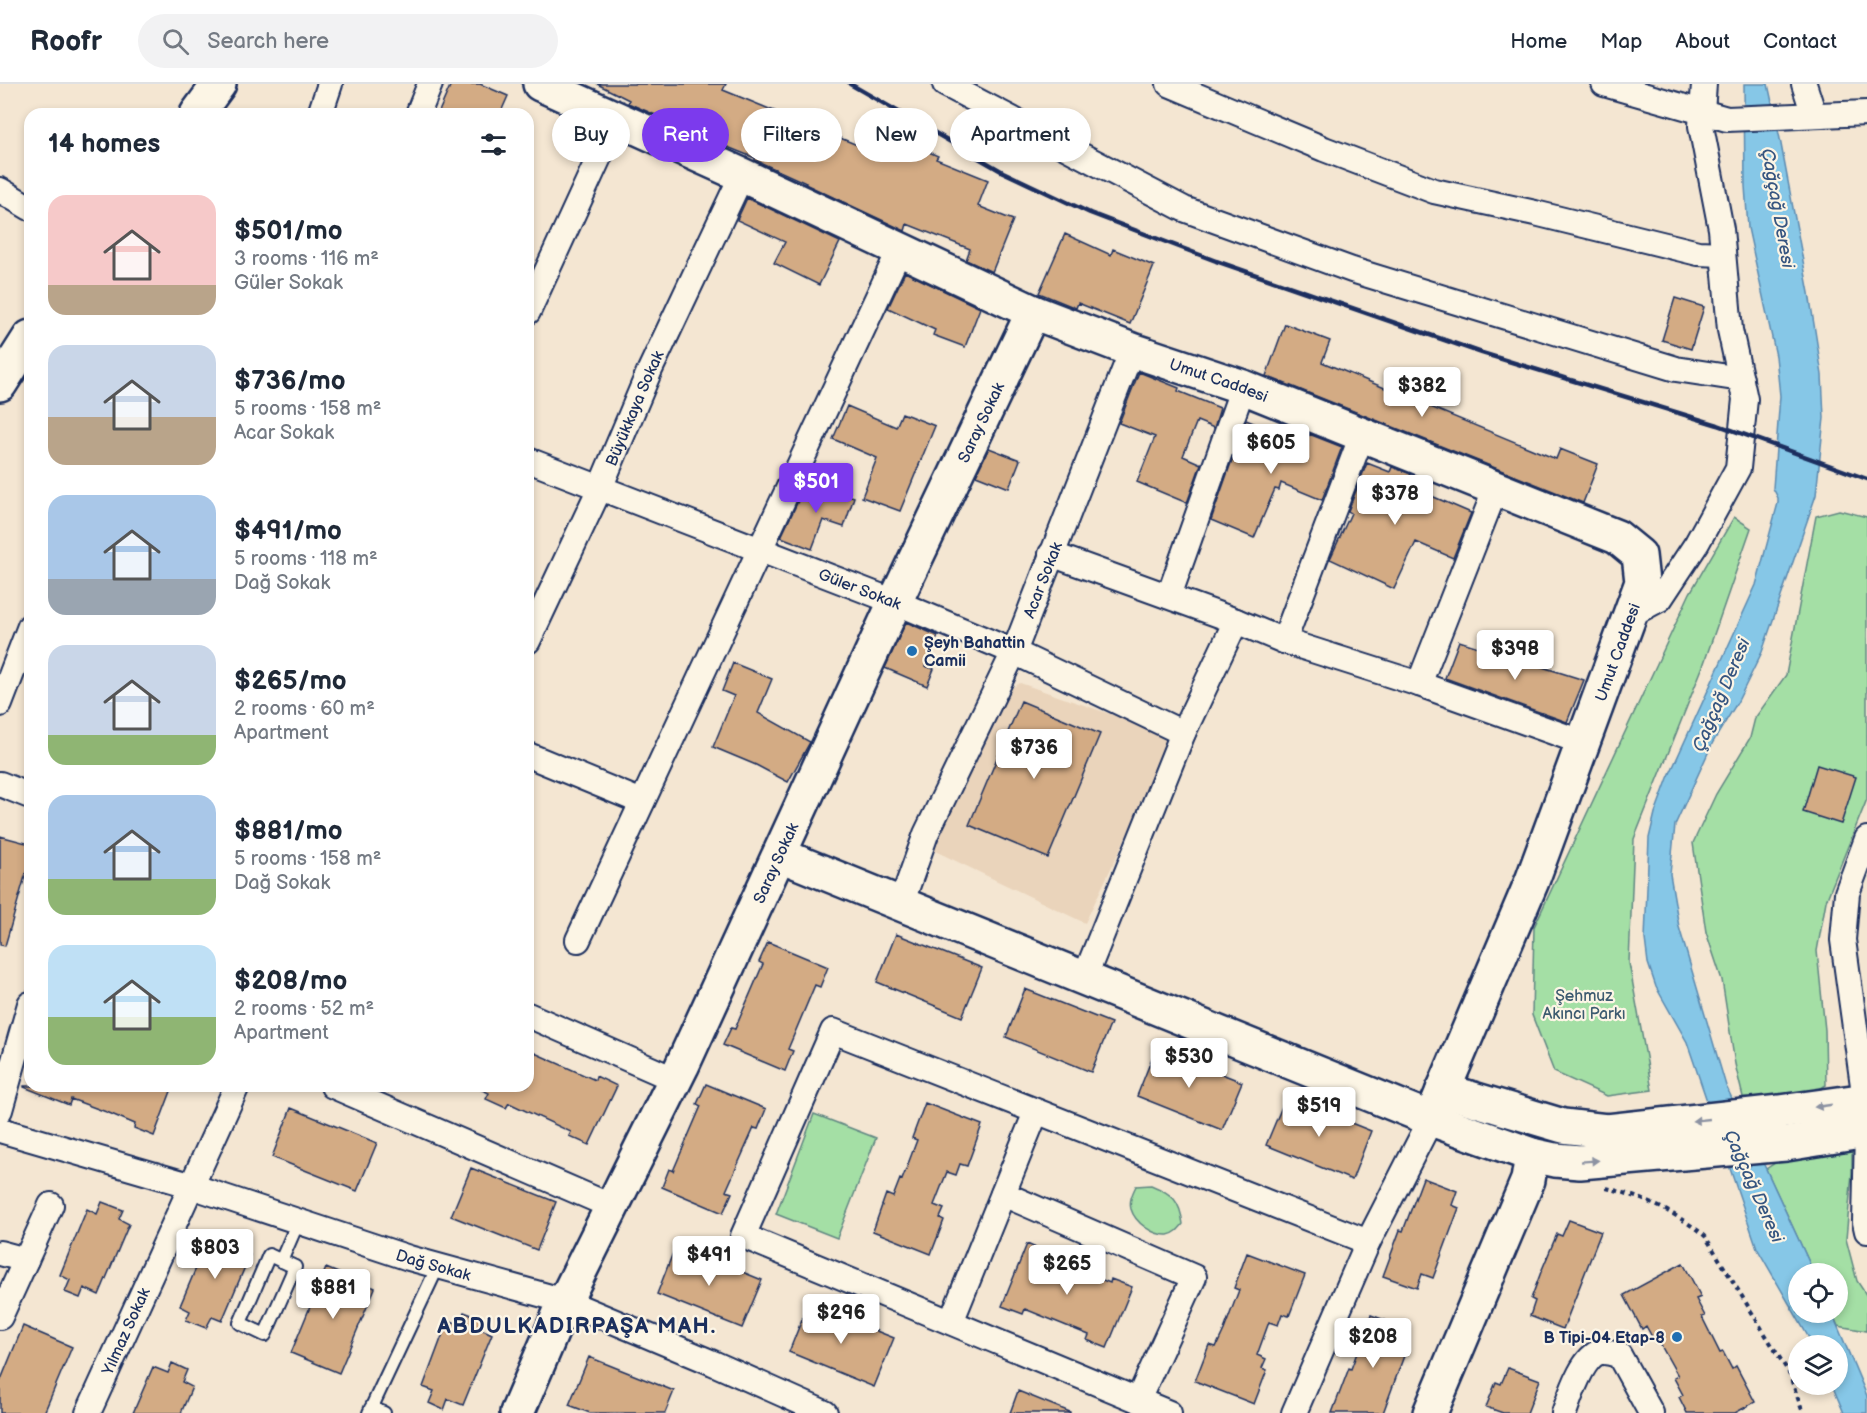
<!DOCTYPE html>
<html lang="en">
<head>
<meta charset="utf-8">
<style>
	body { margin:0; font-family:"Balsamiq Sans",sans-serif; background:#f2f2f3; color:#1f2937; height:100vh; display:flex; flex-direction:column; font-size:22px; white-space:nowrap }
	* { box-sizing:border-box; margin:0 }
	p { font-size:20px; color:#747a83 }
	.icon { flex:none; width:33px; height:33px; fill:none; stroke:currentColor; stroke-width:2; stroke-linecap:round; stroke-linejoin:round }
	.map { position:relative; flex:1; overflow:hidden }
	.details { position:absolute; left:24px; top:24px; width:510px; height:984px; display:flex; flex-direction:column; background:#fff; border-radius:18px; box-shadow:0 3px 9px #0003 }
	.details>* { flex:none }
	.guide { position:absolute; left:552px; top:24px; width:570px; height:54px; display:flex; gap:12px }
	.controls { position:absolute; left:1788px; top:1179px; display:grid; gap:12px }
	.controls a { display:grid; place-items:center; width:60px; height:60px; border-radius:50%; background:#fff; box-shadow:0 3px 9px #0003; font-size:30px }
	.price { position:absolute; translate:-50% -51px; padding:0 14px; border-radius:6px; background:#fff; color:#222; font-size:20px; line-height:39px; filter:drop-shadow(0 2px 3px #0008) }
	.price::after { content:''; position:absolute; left:50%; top:36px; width:18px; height:14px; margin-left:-9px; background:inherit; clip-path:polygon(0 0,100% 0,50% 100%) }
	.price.selected { background:#7c3aed; color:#fff }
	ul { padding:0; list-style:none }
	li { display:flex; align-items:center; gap:18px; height:150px; padding:0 24px }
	li span { display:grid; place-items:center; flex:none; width:168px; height:120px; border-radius:18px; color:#555 }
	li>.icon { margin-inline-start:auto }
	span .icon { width:72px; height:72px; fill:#fffc; stroke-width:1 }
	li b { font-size:26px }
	h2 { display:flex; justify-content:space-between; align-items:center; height:72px; padding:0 24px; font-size:26px }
	.pill { padding:0 21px; border-radius:27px; background:#fff; box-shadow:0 3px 9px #0003; font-size:21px; line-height:54px }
	.pill.selected { background:#7c3aed; color:#fff }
	header { display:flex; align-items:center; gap:36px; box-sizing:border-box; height:84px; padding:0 30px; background:#fff; border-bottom:2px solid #e0e1e3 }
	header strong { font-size:28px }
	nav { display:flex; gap:33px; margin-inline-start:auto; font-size:21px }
	.search { width:420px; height:54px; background:#f2f2f3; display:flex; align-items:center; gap:15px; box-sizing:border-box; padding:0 21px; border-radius:33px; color:#747a83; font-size:22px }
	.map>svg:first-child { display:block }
	.built { fill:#ead4bb }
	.green { fill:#a4dfa5; stroke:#608782; stroke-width:1.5 }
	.water { fill:#86c7e7; stroke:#5b8ab0; stroke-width:1.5 }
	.building { fill:#d3ab84; stroke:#1b2f5e; stroke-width:1.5 }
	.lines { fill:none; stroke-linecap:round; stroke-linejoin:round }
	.lane-casing { stroke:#1b2f5e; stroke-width:16 }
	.street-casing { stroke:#1b2f5e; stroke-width:28 }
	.secondary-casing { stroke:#1b2f5e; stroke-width:38 }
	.path { stroke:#1b2f5e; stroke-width:4; stroke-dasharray:4.5 4.5; stroke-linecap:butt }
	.lane { stroke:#fcf5e5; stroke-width:12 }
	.street { stroke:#fcf5e5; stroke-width:24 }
	.secondary { stroke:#fcf5e5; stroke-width:33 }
	.rail { stroke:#1b2f5e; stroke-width:4.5 }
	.oneway { fill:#8c92a2 }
	.poi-dot { fill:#1f6fb2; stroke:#fcf5e5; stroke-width:2 }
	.labels { text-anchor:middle; stroke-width:4.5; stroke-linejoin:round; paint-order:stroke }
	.street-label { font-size:16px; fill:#1b2f5e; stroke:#fcf5e5 }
	.poi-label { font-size:16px; font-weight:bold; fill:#1b2f5e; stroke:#fcf5e5; text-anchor:start }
	.park-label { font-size:16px; fill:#3d5b70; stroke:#fcf5e5 }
	.water-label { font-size:18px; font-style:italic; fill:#365580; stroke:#fcf5e5 }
	.district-label { font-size:22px; font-weight:bold; letter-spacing:1.5px; fill:#1b2f5e; stroke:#fcf5e5 }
</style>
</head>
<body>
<header>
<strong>Roofr</strong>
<div class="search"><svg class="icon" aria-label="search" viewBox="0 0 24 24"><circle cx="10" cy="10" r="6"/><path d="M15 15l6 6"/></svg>Search here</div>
<nav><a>Home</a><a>Map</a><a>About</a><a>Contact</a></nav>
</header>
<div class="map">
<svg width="1867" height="1329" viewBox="0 0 1867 1329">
	<rect width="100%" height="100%" fill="#f4e6d2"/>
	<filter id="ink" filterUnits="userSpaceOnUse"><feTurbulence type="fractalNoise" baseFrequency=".0167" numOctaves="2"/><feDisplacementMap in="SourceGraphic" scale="12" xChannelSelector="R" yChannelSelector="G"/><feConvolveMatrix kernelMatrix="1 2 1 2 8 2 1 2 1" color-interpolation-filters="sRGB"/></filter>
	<g filter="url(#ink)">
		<path class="built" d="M1020 599 1174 652 1085 839 933 766 1006 607Z"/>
		<path class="green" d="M1839 426 1867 433V715L1826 817 1817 867 1825 946 1826 1001 1797 1019 1743 1013 1735 980 1722 896 1706 848 1693 759 1716 710 1750 654 1755 634 1786 591 1816 432Z
			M1734 433 1751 444 1703 582 1634 755 1629 879 1652 1006 1607 1012 1554 988 1532 931 1534 843 1690 509Z
			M814 1030 876 1054 837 1154 776 1130Z
			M1852 1059V1089L1846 1155 1857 1197 1867 1212V1247L1838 1242 1832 1229 1838 1228V1190L1814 1189 1766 1085 1787 1071Z
			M1151 1101C1173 1110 1180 1117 1183 1140 1179 1145 1175 1150 1168 1151 1154 1152 1135 1139 1131 1125 1129 1117 1132 1110 1136 1102Z"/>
		<path class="water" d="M1744 0H1768L1780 55 1809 209 1822 291 1824 334 1816 411 1762 568 1737 619 1713 658 1675 741 1670 790 1679 843 1726 1002 1766 1085 1814 1189 1798 1190V1228L1832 1229 1867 1312V1329H1844L1832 1301 1838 1300V1262L1813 1261 1757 1164 1687 958 1656 903 1648 879 1645 855 1649 754 1655 729 1668 694 1756 501 1778 419V414L1773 404 1780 312 1776 272 1748 144 1745 102Z"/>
		<path class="building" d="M451 0H480L508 12 500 30H438Z
			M597 0H726L723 6 867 65 876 44 938 72 936 75 988 96 978 122 1013 136 992 188 966 176 970 165 907 140 905 147 805 100 806 99 755 76V74L710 56 712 52 669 31 667 36 628 19 629 16Z
			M747 114 840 158 819 201 774 179 785 158 737 136Z
			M1065 150 1111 171 1113 165 1154 182 1130 240 1078 219 1076 224 1039 209Z
			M905 188 980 224 965 263 933 251 935 246 888 224Z
			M1675 214 1704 223 1691 265 1662 256Z
			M1285 240 1330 257 1322 278 1556 375 1560 365 1598 380 1583 419 1266 292Z
			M1139 288 1179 304 1178 307 1220 324 1214 344 1197 337 1183 372 1201 380 1187 419 1137 398 1155 353 1119 339Z
			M847 322 896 343 902 329 935 342 900 427 862 413 877 374 833 355Z
			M1246 336 1305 360 1309 350 1342 363 1322 416 1281 399 1279 406 1275 405 1254 454 1211 436Z
			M989 364 1020 376 1009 404 976 391Z
			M1367 379 1390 388 1392 383 1411 390 1406 401 1471 429 1453 474 1416 458 1394 505 1330 475 1351 429 1348 427Z
			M807 398 854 413 844 443 823 436 812 465 781 453Z
			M906 538 938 552 925 582 934 585 927 602 885 584Z
			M1459 557 1584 596 1567 638 1445 594Z
			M733 579 772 595 758 629 810 658 788 698 756 681 713 663 734 612 722 607Z
			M1021 617 1100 650 1048 774 969 741Z
			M1817 681 1856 693 1841 740 1803 728Z
			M0 752 30 760V775L5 862 0 861Z
			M896 850 982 884 962 933 877 898Z
			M768 858 828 883 820 903 815 901 788 965 793 967 785 987 723 961 731 944 735 945 763 880 759 878Z
			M1025 905 1111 939 1091 988 1006 953Z
			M1156 964 1242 998 1222 1046 1137 1012Z
			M528 966 595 996 596 992 617 1002 589 1061 569 1052 571 1048 509 1019 506 1024 486 1015 489 1009 473 1002H528Z
			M706 1000 766 1025 758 1045 754 1044 726 1107 732 1109 723 1129 662 1103 669 1085 673 1087 701 1022 697 1020Z
			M24 1002H173L154 1052 134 1044 135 1040 109 1029 71 1015 69 1021 24 1003Z
			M1286 1013 1371 1047 1352 1096 1266 1061Z
			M925 1019 982 1041 967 1082 960 1080 956 1091 947 1088 934 1121 944 1125 940 1134 944 1136 931 1170 873 1147 886 1110 893 1113 900 1095 902 1096 917 1056 912 1054Z
			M291 1024 377 1059 357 1107 272 1073Z
			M471 1084 556 1118 537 1166 451 1132Z
			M1423 1094 1457 1107 1452 1121 1459 1124 1433 1194 1422 1190 1417 1204 1383 1192 1400 1146 1403 1147Z
			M102 1118 123 1126 119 1135 129 1140 99 1211 84 1204 80 1214 65 1208 70 1196 60 1191 87 1125 97 1130Z
			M1569 1136 1601 1148 1563 1245 1530 1232 1535 1217 1531 1215 1541 1188 1557 1150 1562 1152Z
			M229 1148 244 1154 239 1167 250 1171 222 1237 212 1233 206 1244 186 1236 190 1227 180 1222 210 1151 225 1158Z
			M1027 1160 1045 1168 1043 1172 1110 1199 1111 1195 1132 1203 1107 1264 1087 1256 1089 1251 1025 1225 1023 1230 1002 1222Z
			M676 1161 762 1196 742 1244 657 1210Z
			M1247 1169 1305 1191 1289 1232 1282 1230 1278 1241 1269 1238 1257 1271 1266 1275 1262 1284 1267 1286 1254 1320 1195 1297 1209 1261 1216 1263 1224 1246 1239 1206 1234 1204Z
			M1683 1179 1701 1213 1696 1215 1705 1232 1702 1233 1720 1269 1723 1268 1732 1285 1736 1282 1755 1318 1735 1329H1687L1679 1313 1683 1311 1674 1294 1678 1292 1659 1258 1656 1260 1646 1242 1642 1245 1624 1211Z
			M326 1184 375 1204 339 1289 291 1269Z
			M808 1220 894 1254 874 1303 789 1268Z
			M464 1228 485 1236 481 1245 492 1250 463 1321 448 1315 444 1326 429 1319 434 1307 423 1303 448 1236 459 1240Z
			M1371 1231 1406 1244 1400 1258 1408 1261 1383 1329H1332L1349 1284 1351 1285Z
			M23 1242 72 1263 44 1329H0V1298Z
			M589 1273 674 1307 665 1329H590L569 1321Z
			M172 1279 187 1286 182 1298 192 1303 181 1329H133L153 1283 168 1289Z
			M1508 1284 1540 1296 1527 1329H1503L1486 1323 1496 1298 1501 1300Z
			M1018 1307 1070 1328V1329H1010Z"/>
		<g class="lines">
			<defs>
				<path id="lane" d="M269 1171 295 1183 265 1251 240 1239Z
					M281 1177 298 1138
					M371 1324 384 1329
					M369 1329 438 1182"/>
				<g id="street">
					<path d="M945 0 1184 125 1352 186 1676 285 1741 295"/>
					<path d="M1169 0 1324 65 1434 107 1535 129 1698 169 1723 170"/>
					<path d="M1604 0 1727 35 1867 29"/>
					<path d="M1804 0 1814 31"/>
					<path d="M320 30 330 0"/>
					<path d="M418 30 430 0"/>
					<path d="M0 106 30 124"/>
					<path d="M528 228 617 34"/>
					<path id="s1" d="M528 376 895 518 1014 568 1183 649"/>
					<path d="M1051 470 1236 537 1284 557 1419 600 1584 659"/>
					<path d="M1169 512 1243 303"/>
					<path d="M1630 531 1660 515 1697 459 1738 384 1745 315 1730 246 1721 145 1701 42 1704 0"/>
					<path id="s2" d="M528 557 600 404 649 288 742 91"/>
					<path d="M1284 557 1362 351"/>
					<path d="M1419 600 1496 404"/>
					<path d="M0 620 30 542"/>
					<path d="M528 671 642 718"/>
					<path d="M0 700 30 712"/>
					<path id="s3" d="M901 820 926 750 1014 568 1132 266"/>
					<path d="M578 856 900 165"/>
					<path d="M1084 895 1183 649 1236 537"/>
					<path d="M528 931 676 996"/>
					<path d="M333 1002 613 1123"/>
					<path d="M1865 1016 1843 856 1847 809 1867 755"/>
					<path d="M0 1026 30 920"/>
					<path id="s4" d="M0 1046 179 1098 409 1174 565 1217 713 1279 825 1329"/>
					<path d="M1867 1047 1865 1138 1867 1147"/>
					<path d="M1003 1110 1194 1193 1138 1316"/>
					<path d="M0 1169 26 1176"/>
					<path d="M0 1233 51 1121"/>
					<path d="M951 1238 1036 1028"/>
					<path id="s5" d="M88 1329 237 1002"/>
					<path d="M1169 1329 743 1152 833 947 1368 1158"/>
					<path d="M1294 1329 1368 1158 1431 1035"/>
					<path d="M1564 1329C1570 1313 1582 1273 1600 1268 1605 1267 1613 1270 1619 1271L1651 1329"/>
				</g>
				<g id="secondary">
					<path id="s6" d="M540 0 742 91 1033 228 1132 266 1243 303 1617 453 1639 471 1642 498 1532 797 1431 1035"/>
					<path d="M197 30 219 0"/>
					<path d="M0 300 30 253"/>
					<path d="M780 771 1431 1035 1532 1071 1528 1096 1430 1329"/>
					<path d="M1443 1006 1563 1042 1607 1047 1780 1028 1867 1016"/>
					<path d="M1532 1071 1555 1076 1580 1078 1786 1060 1867 1047"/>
					<path id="s7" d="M517 1329 565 1217 682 982 895 518 1033 228"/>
				</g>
			</defs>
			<use href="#lane" class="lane-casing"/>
			<use href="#street" class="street-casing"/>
			<use href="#secondary" class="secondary-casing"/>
			<path class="path" d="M1606 1104C1641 1112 1677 1129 1705 1152L1789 1289 1803 1329"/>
			<use href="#lane" class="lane"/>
			<use href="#street" class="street"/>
			<use href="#secondary" class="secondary"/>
			<path class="rail" d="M850 0 1003 88 1090 129 1216 177 1482 269 1718 341 1867 395"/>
		</g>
		<defs><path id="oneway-solid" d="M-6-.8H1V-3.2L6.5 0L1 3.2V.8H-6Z" transform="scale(1.5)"/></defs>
		<g class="oneway">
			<use href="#oneway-solid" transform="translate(1823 1022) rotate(172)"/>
			<use href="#oneway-solid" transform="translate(1701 1036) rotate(174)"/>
			<use href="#oneway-solid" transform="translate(1590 1077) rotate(-4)"/>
		</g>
	</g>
	<g class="poi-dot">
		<circle cx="912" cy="567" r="6"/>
		<circle cx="1677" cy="1253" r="6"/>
	</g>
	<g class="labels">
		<g class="street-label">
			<text dy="6" stroke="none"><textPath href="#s6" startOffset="741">Umut Caddesi</textPath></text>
			<text dy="6" stroke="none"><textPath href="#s2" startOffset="256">Büyükkaya Sokak</textPath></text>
			<text dy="6" stroke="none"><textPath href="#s7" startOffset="1094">Saray Sokak</textPath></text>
			<text dy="6" stroke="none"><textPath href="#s3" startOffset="354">Acar Sokak</textPath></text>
			<text dy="6" stroke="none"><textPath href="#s1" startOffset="356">Güler Sokak</textPath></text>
			<text transform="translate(1617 568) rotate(-70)" y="6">Umut Caddesi</text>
			<text dy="6" stroke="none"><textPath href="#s7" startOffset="608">Saray Sokak</textPath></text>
			<text dy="6" stroke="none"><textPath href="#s4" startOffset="454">Dağ Sokak</textPath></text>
			<text dy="6" stroke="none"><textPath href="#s5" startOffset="90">Yılmaz Sokak</textPath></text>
		</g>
		<g class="poi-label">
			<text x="924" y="564">Şeyh Bahattin<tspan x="924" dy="18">Camii</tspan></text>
			<text x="1665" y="1259" text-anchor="end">B Tipi-04 Etap-8</text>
		</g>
		<g class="park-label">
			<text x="1584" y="917">Şehmuz<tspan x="1584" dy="18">Akıncı Parkı</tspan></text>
		</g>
		<g class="water-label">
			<text transform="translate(1778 124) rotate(80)" y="6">Çağçağ Deresi</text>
			<text transform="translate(1721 611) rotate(-67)" y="6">Çağçağ Deresi</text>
			<text transform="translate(1754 1102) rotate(66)" y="6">Çağçağ Deresi</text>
		</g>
		<g class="district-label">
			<text x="577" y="1249">ABDULKADIRPAŞA MAH.</text>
		</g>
	</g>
</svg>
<div class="controls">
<a><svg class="icon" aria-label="locate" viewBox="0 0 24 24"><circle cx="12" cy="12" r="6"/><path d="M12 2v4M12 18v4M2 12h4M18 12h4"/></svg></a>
<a><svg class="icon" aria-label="layers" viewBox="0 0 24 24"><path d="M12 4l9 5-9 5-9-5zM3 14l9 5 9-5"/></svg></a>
</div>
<b class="price" style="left:1422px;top:334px">$382</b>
<b class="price" style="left:1271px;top:391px">$605</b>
<b class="price selected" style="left:816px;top:430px">$501</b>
<b class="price" style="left:1395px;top:442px">$378</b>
<b class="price" style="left:1515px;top:597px">$398</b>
<b class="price" style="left:1034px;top:696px">$736</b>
<b class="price" style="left:1189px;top:1005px">$530</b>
<b class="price" style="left:1319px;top:1054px">$519</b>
<b class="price" style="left:215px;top:1196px">$803</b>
<b class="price" style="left:709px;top:1203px">$491</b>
<b class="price" style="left:1067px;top:1212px">$265</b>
<b class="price" style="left:333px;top:1236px">$881</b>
<b class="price" style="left:841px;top:1261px">$296</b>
<b class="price" style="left:1373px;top:1285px">$208</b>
<div class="guide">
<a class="pill">Buy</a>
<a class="pill selected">Rent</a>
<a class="pill">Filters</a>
<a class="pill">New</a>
<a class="pill">Apartment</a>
</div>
<section class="details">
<h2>14 homes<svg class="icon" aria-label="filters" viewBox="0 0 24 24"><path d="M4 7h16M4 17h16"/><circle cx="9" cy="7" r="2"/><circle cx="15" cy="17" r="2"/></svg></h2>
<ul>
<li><span style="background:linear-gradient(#f6c9c9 75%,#b9a48a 0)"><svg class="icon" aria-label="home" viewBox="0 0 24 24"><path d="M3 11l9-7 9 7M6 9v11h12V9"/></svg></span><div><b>$501/mo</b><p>3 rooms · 116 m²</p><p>Güler Sokak</p></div></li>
<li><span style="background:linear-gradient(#c9d6e8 60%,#b9a48a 0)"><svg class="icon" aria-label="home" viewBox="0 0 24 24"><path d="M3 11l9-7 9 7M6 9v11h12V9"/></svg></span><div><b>$736/mo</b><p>5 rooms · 158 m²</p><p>Acar Sokak</p></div></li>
<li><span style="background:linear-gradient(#a9c7e8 70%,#9aa5b1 0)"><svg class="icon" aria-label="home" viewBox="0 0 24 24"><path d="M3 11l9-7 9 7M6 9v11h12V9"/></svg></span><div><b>$491/mo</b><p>5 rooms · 118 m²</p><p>Dağ Sokak</p></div></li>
<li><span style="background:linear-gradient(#c9d6e8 75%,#8fb573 0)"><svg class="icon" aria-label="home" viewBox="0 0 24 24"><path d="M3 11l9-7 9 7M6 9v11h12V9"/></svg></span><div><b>$265/mo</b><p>2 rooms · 60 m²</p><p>Apartment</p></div></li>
<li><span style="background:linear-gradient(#a9c7e8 70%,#8fb573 0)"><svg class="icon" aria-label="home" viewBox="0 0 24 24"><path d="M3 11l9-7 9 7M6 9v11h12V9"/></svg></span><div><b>$881/mo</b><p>5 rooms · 158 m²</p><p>Dağ Sokak</p></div></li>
<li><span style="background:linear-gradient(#bfe0f5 60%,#8fb573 0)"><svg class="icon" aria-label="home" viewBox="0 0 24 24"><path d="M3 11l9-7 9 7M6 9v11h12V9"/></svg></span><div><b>$208/mo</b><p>2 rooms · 52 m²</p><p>Apartment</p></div></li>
</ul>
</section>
</div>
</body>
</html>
